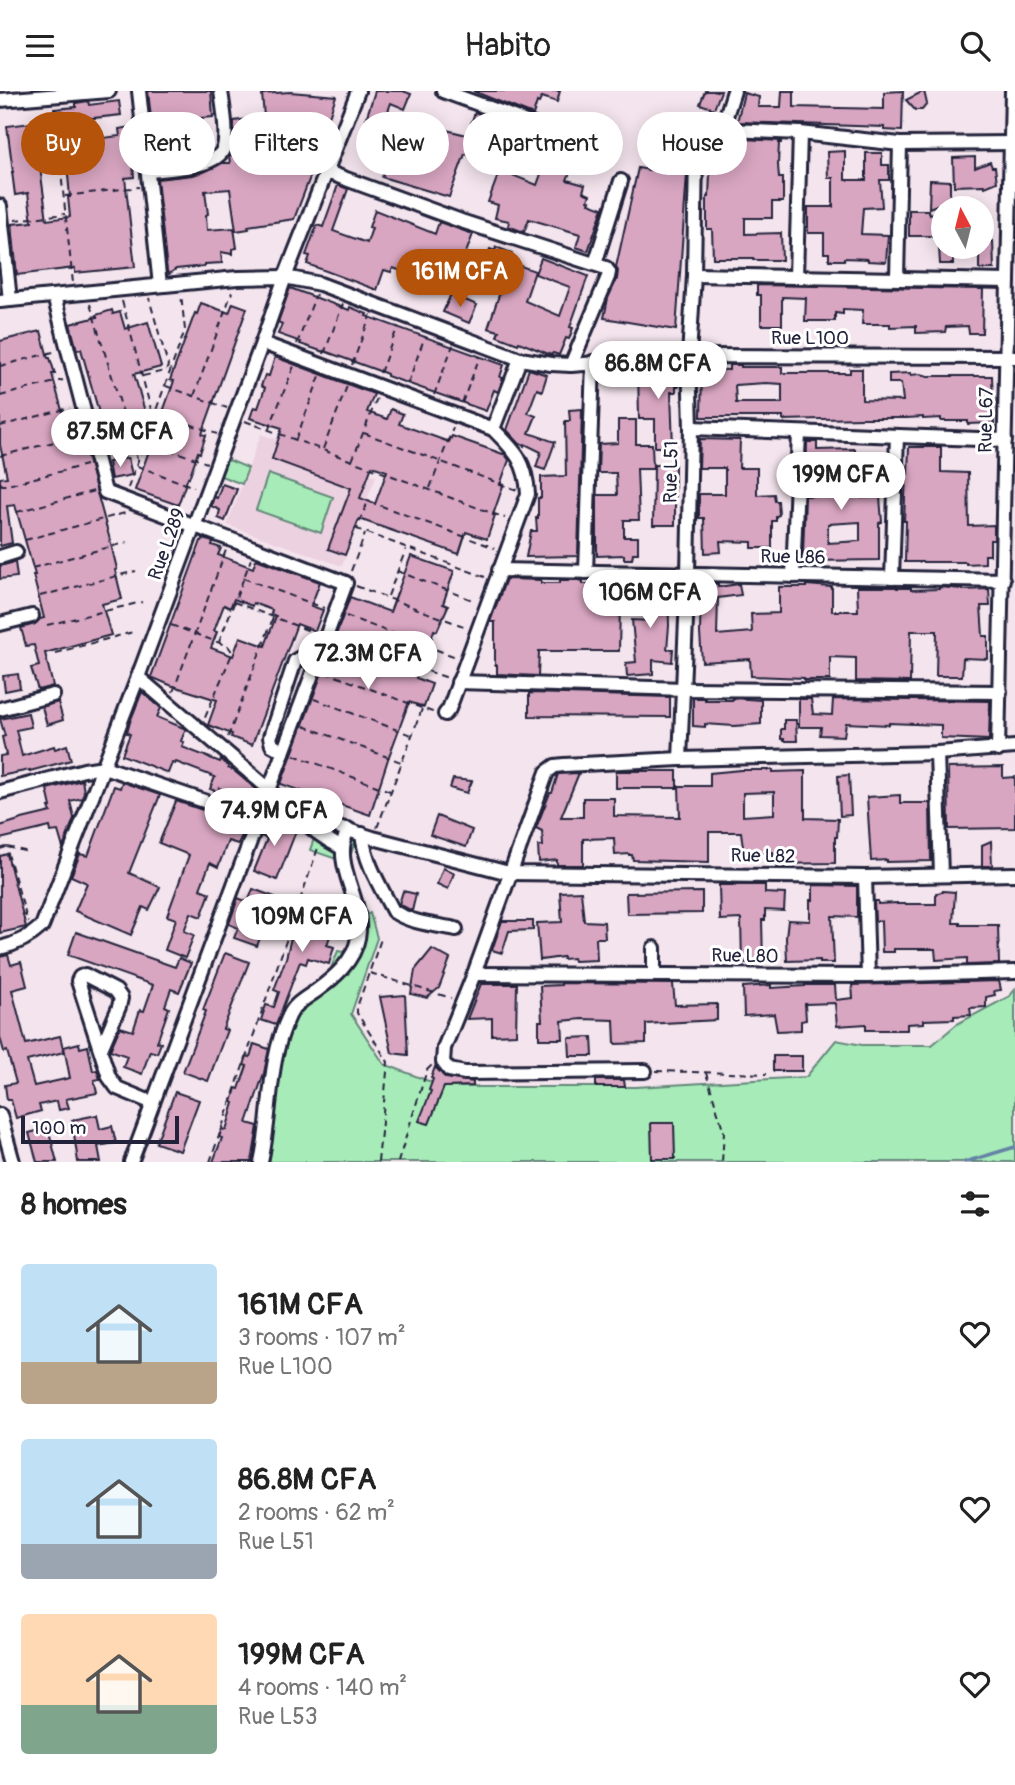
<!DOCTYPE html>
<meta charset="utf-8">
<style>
:root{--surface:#fff;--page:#f6f6f6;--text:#222;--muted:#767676;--accent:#b45309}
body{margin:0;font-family:Pangolin,sans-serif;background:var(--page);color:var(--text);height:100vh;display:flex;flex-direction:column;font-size:26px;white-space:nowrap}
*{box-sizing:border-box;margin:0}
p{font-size:23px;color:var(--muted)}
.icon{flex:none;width:38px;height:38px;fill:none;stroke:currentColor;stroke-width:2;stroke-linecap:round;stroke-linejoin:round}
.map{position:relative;height:1071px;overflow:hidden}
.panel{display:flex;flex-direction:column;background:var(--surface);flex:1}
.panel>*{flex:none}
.guide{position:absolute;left:21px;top:21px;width:973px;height:63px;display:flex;gap:14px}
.needle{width:46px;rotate:353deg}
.controls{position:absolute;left:931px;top:105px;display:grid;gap:14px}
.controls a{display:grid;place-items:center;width:63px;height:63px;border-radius:50%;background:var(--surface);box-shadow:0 4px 18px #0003;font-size:35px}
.scale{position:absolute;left:21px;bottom:18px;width:158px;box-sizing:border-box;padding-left:7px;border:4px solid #22223b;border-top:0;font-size:19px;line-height:24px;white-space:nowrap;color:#22223b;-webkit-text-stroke:5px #fff;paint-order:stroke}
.price{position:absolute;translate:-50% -60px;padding:0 16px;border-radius:24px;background:#fff;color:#222;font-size:23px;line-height:46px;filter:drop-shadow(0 2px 4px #0008)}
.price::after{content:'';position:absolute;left:50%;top:42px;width:21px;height:16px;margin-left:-10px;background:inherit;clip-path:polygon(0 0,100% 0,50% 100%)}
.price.selected{background:var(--accent);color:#fff}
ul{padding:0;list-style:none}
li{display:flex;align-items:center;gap:21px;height:175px;padding:0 21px}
li span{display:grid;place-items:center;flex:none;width:196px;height:140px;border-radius:7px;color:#555}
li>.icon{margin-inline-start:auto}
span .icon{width:84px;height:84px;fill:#fffc;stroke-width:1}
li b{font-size:30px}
h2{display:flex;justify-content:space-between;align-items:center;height:84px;padding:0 21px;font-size:30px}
.tag{padding:0 24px;border-radius:32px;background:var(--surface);box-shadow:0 4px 18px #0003;font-size:24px;line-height:63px}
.tag.selected{background:var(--accent);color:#fff}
header{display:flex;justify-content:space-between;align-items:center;height:91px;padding:0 21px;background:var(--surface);font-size:32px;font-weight:600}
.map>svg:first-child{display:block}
</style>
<header><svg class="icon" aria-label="menu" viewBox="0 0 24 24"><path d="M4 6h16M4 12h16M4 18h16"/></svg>Habito<svg class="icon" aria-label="search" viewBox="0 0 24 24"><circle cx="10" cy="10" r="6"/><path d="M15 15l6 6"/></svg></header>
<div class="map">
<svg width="1015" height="1071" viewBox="0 0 1015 1071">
<rect width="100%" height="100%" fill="#f4e4ed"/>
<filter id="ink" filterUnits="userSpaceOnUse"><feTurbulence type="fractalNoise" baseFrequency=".0143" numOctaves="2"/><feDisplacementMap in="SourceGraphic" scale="14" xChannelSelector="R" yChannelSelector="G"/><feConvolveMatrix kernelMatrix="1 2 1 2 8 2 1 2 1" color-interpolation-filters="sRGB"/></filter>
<g filter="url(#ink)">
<path fill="#ecd1e0" d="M261 343 376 385 342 475 227 434Z"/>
<g fill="#a7ecb8" stroke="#64877a" stroke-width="2">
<path d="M224 367 248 377 242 393 218 384Z"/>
<path d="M268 383 333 406 321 442 256 419Z"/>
<path d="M323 723 360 736 348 772 310 759Z"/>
<path d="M370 822 377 847 351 923 384 973 444 996H636L806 986 836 949 862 954H932L957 933 1010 905 1015 898V1071H255L265 1038 262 1015 272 955 285 916 327 887 338 860 347 862 356 830Z"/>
</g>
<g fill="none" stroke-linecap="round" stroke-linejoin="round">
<path stroke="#6383a5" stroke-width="3.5" d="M965 1071 1015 1056"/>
</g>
<g fill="#d9a6c2" stroke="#22223b" stroke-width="2" fill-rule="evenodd">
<path d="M148 0H211L213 26 175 29 178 49 159 51 157 26 151 27Z"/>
<path d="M375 0H403L411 3 405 18 391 12 383 34 366 28Z"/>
<path d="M473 0H560L557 11 542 6 539 12 537 11 533 24Z"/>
<path d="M705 0H721L714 18 700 13Z"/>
<path d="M782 0H794V16L884 18V1L903 0 902 40 884 39V36L737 31 744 2 759 6 758 16H781Z"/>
<path d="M924 0 927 13 922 19H915L906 9Z"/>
<path d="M290 1 336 5 326 34 291 28 294 56 314 53 322 55 294 128 248 135 249 138 236 140 230 98 205 100 208 123 206 124 207 139 234 137 237 157 232 158V163L221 161 222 172 205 173V175L176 178 169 183 167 180 157 88 193 84 206 80 222 72H230L229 65H232L234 50V30L264 26 262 3Z"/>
<path d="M88 10 89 14 119 10 121 24 85 28 87 49 120 45 119 38 130 36 134 86 125 87 135 176 75 182V177L17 184 12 133 32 131 28 102 15 104 12 81H13L7 35 47 30 48 44 36 46 47 129 70 126 68 106H70L65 51 75 50 73 30 57 32 55 18 76 16V12Z"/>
<path d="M475 21 487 26 473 65 465 63 449 106 382 86 394 53 428 64 430 60 435 62 442 38 467 44Z"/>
<path d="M510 40 528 47 524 55 537 53 539 65 552 69 558 53 578 61 567 89 585 94 583 101 590 104 588 109 590 110 589 112 603 117 588 160 576 156 580 143 529 128 524 141 508 135 509 130 495 127 498 114 488 111 500 79 537 94 545 72 528 74V72L510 64 514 54 506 51Z"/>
<path d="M743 48 781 50V52H779L778 74 779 87H783V111H772V127H745V143L781 142 782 169H753V167H713L712 138H707V106H709L710 82H706V60L709 57 743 60Z"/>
<path d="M845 60V89H866V62H882V74H889V89H880L882 116 863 117 861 143 888 144 886 171 868 170V168L844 167V169H829V162H824V142H808V116H833V87H828L827 61Z"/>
<path d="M672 61 685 63 684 83H687L676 239 604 227 608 207 617 188 618 180 616 176 638 77 649 79 651 64 671 67Z"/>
<path d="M975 66V77L990 71 992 76H995L997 91 985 96 984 94 954 95 953 67Z"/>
<path d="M930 89 950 90V109L929 117Z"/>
<path d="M338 94 348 98 333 140 367 152 372 137 369 136 375 119 435 143 439 131 467 141 473 143 461 175 481 182 490 158 495 160 496 156 512 162 509 171 535 180 525 210 560 225 570 196 535 183 541 167 588 185 570 236 573 237 569 248 566 247 559 264 553 262 551 264 519 251 518 253 497 245 499 240 488 237 500 201 424 172 419 186 393 177 391 181 384 179 377 199 307 173 310 165 306 164 317 134 323 136Z"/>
<path d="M909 119H928L929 123 943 120V145H909Z"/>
<path d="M982 150H993L994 178H979V156H982Z"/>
<path d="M939 156H953V173H940Z"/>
<path d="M757 194 983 198 982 242H969L968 235 946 236 945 241 916 242V235L890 236V233H862L863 219 843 218V223L835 222V230H805L806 207 782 206V234H761V204H757Z"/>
<path d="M290 197 349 219 350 216 367 223 366 225 504 274 500 286 503 287 498 301 494 299 486 320 387 285V283L382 281 324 260V261L300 253 301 251 278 243 282 233 278 231Z"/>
<path d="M451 203 477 214 469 232 443 221Z"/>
<path d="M201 212 229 222 233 212 247 217 202 343 206 344 200 362 198 361 189 387 188 386 178 414 135 399 174 290 170 289 195 222 197 223Z"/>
<path d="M112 219 113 223 120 221 125 238 148 231 161 276 134 283 146 324 103 336 81 258 77 259 70 233 97 226 96 224Z"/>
<path d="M41 240 48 267H50L55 283H52L63 323H65L73 353 83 350 110 449 117 478 115 479 122 508 102 513 111 544 45 562 53 595 38 599 31 577 39 575 34 554 26 555 21 537 35 533 40 528 44 527 33 484H35L15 414 7 415 12 452 0 455V387L7 386 0 354V250Z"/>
<path d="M275 266 374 303 367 321 387 328 391 318 403 323 399 333 449 351 452 345 503 363 504 362 509 369 500 394 503 395 493 424H495L487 448 466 441 459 463 359 428 345 464 328 458 351 397 272 368 282 337 250 327 254 316 258 317 265 297 261 295 265 284 269 285ZM372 375 387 380 375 413 360 407Z"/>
<path d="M729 274H741V276H782V282H850V278H862V309L903 310 901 292H889V283L911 282V284L921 283 928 285H992L994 332 968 333V330H941V327L923 328V326L906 327H862L783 329V326H701L702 278 729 279ZM766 292 782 293V312H736L735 294Z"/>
<path d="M529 278 547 284 542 300 537 298 528 322 536 325 529 342 555 351 545 379 536 376 541 361 525 353 524 355 519 352 507 339Z"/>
<path d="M638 278H679V295H676V301H671L673 356H655V328H639Z"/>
<path d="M582 318 578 465 526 466 531 440H537L536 427H538V407H541V386L566 385 565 330H570L569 319Z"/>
<path d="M618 329H636V353H652L653 378H637L639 429H624V446H638V462H633L632 468H624V464L597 465V404H617L616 382H598L599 353 618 352Z"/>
<path d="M700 348 740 349 739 377H757V404L774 403 775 410H778L779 424 776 425V430H772V457H752V451L720 450 721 461 705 462 704 427H699V403H725V377H699Z"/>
<path d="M807 351H817V359L855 358V380L866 379V388H862V407L880 406 882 431 879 432V469L809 470V464H803L805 405 827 404V375L806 376ZM860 431V450L828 452V433Z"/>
<path d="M909 356H941V381L968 382 969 435 994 434V449H990V464H985V472L966 473V471H905L906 430H904L906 383H908Z"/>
<path d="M128 367 132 384 111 388 108 371Z"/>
<path d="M654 374H675V434H653Z"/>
<path d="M222 393 237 398 225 430 218 427 220 419 211 415 214 406 217 407Z"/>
<path d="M203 448 213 451 212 454 221 457 218 464 253 477 256 468 320 491 311 515 323 519 315 540 297 533 252 654 231 646 232 643 208 634 217 609 170 594 151 586 201 450H202ZM234 508 252 515 253 512 272 519 271 523 276 525 265 555 240 546 233 565 211 557 217 541 214 540 224 514 230 517Z"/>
<path d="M411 465 454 480 443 513 448 515 437 540 434 539 430 552 428 551 416 587 432 593 424 616 409 611 388 668 370 724 281 693 350 506 390 521Z"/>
<path d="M15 471 17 486 0 488V475Z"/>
<path d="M506 488 541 489V492H560V489H578L583 490V493H594L593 514H620L619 560H539L538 585 497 583V574H495V531H490Z"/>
<path d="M701 492 718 493V496L739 493 741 504 718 507 717 544 752 541 751 523 779 522V496H806V494L832 496V520H858L857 496H897V497H911V499L939 498V496L962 498V499L989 498 990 515H981L983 545H988V568L963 567 962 585H936L937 540H911L910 591 856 590V567L830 566V589H804V587L751 585 750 568 702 571 700 542Z"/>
<path d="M652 494H668L669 535 667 558H673L672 571 653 569V583L627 585 626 572 636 571 632 529 652 530V513L630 514 629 497 652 496Z"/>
<path d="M18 583 20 597 5 600 3 585Z"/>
<path d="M142 601 161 617 157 626 186 638 181 650 184 651 182 656 220 671 221 668 228 675V677L233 679 256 698 251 711 234 706V703L219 697 218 701 210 698 215 686 176 671 175 673 172 672 168 682 122 664 130 643 127 642 130 631Z"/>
<path d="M529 602 670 606V626L529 625Z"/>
<path d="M693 607H705V609H733V607L761 609V633L734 635 705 633V636L693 635Z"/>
<path d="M799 608H811L813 623 832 624 833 608 990 610 989 649 941 647V634L889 632V634L846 632 844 645 820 644 821 636H799Z"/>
<path d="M58 611 63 629 47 634 42 616Z"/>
<path d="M28 622 31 636 16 639 22 665 54 655 55 658 67 654 71 669 30 680V679L0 685V665L6 664 2 646 5 645 0 628Z"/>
<path d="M784 629H796L797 650H784V648H781V638H784Z"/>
<path d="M1003 676V687L1015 686V737L949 738 948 677Z"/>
<path d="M741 679H773V681L805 680V727L838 728 837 746H835V772L773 773V761L744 764 741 741H709V771L633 769 632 764H629V763L615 764 614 747 583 748V774H557V769L539 771 538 755H543L542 740 536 737 550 702H552L558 683 579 682 561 726H583V707H614V725L680 726 679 695H710V682ZM774 701V723L743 725V702Z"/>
<rect x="616" y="680" width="61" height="17"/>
<path d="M849 684 851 724 840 725 838 685Z"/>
<path d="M453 688 472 690 467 702 450 697Z"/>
<path d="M82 689 84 701 82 707 70 710 74 727 63 757 58 740 51 741 50 736 0 748V735L22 728 51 721 49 716H51L47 698Z"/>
<path d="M122 691 160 704 129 782 160 796 149 819 143 816 131 844 75 820 87 792 71 785 80 763 88 765 114 695 120 697Z"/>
<path d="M900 704V712H930L931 770 887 771V769L871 770 867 706Z"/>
<path d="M176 710 247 734 238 753 228 750 218 776 210 772 200 798 210 802 201 826 191 822 184 840 194 844 185 867 165 859 176 828 167 825 189 764 159 752Z"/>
<path d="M269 723 274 725 272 730 296 740 277 789 254 780 267 748 261 745Z"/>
<path d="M437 725 472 739 466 756 430 744Z"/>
<path d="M991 750 992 775H982V754Z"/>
<path d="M7 763 26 836 0 842V765Z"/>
<path d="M443 777 454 782 448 798 437 793Z"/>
<path d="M719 794H765V802L785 803 784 820 765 819V829H762L763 871 742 872 741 828 720 829Z"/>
<path d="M813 794 857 795V826L832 825 834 872H820V869L787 870 786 847 788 829 810 830V809H813Z"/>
<path d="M253 798 275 806 257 855 234 847 238 837 229 833 238 807 248 811Z"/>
<path d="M403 800 416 803 412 820 399 813Z"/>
<path d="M581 800 584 830 604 831 605 847H596L597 869 574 870 573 867 563 868V866L540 869 537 832 562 831 560 801Z"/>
<path d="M943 800 955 801 953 832H960V834H998L999 873 967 874V867L936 869 935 858H894V861H882L881 830H875L874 810H878V813L897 812V813H936V802L943 801Z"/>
<path d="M702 801V822L627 823 626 802Z"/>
<path d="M300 815 328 825 330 821 337 824 327 854 334 856 329 873 308 867 306 873 300 871 276 934 261 929 266 914 274 916 279 901 274 899 286 867 293 839 292 838Z"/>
<path d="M502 830H533V839L509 840 502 862 492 859Z"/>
<path d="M76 841 175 876 179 867 191 872 179 901 171 898 165 915 169 917 157 951 161 952 157 962 150 960 142 983 123 976 127 965 110 959 120 936 133 940 140 919 144 920 153 894 68 864Z"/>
<path d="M432 858 450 868 439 897 427 907 411 903 415 879Z"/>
<path d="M225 862 249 871 223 938 227 939 208 990 183 981 206 920 203 919Z"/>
<path d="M8 864 11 874 21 871 27 895 12 899 26 953 60 945 64 961 27 970 34 995 70 987 64 956 79 952 80 957 88 955 93 980 97 979 100 988 94 989 97 1002 66 1008 69 1017 59 1019 57 1010 39 1014 41 1020 16 1027 11 1009H7L5 994 16 992 7 960 4 961 0 946V866Z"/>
<path d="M999 890 1001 899 994 900 995 904 986 906V916L970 917 971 924 954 925V928L924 929V932L907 933V939H866V933L837 935 835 912 805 913 806 929 801 930V939L777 940 774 923 744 925 743 896 771 894V897L805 895V894H835L836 909 853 907 852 894Z"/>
<path d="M561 892 673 893 675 914 717 913V929L646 933V952L615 953 614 929 582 928 562 930 563 948H539V930H542L540 895 561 894Z"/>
<path d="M481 893H517L516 943 492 944V927L467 928Z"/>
<path d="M405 904 408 964 392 962 380 906Z"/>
<path d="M592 946 593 965H570L569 947Z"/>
<path d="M254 953 269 958 264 982 247 1032 258 1035 253 1065 251 1071H213L222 1047 219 1046 222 1038 226 1039 234 1012 232 1011 236 997 239 998 247 975 244 974 247 965 250 966Z"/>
<rect x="773" y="965" width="29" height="15"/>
<path d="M435 976 446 987 473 991V995L444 996 429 1033 419 1030 431 1000 429 999 433 988 431 987Z"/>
<path d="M596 989H624L625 996H596Z"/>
<path d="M175 1001 199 1009 180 1060 156 1052Z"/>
<path d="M97 1024 100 1038 112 1035 116 1052 98 1055 101 1071H78L72 1029Z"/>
<path d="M651 1032H674L675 1068H652Z"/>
<path d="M48 1037 57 1071H37L29 1042Z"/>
</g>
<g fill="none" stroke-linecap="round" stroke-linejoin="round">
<g stroke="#22223b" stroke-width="18">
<g id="minor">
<path d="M139 0 160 194"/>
<path d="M443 0 503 22 587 55"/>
<path d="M0 9 109 0"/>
<path d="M721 41 734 0"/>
<path d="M148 80C166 78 219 77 224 56 228 41 223 16 221 0"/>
<path d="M327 81 461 130 606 177 609 181 608 186 571 274"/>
<path d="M0 115 10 209"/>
<path d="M595 173 621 90"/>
<path d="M694 184 1008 190"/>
<path d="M796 186 800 42"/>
<path d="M897 187 900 53"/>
<path d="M54 205 105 401 346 492 131 1071"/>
<path d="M0 210 237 187 285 186 320 193 520 268 551 273 571 274 689 265 1015 266"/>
<path d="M262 252 493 338C515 360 526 370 528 403L449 618 445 623"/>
<path d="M691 337 1005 349"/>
<path d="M493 338 520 268"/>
<path d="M0 466 16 461"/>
<path d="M499 479 1003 489"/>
<path d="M586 481 593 271"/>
<path d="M793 485 799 342"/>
<path d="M892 487 897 345"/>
<path d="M0 533 32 525"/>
<path d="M138 586 269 698"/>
<path d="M458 591 684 598 1000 601"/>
<path d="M0 618 53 604"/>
<path d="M998 659 1012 0"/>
<path d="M283 660 272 654 270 646 295 570 300 567 316 571"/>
<path d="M937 662 941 784"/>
<path d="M680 668 688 482 691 337 689 265 694 184 696 62 699 54 702 51 717 42 729 39 800 42 900 53 1015 52"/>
<path d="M0 701 84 679 104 676 257 728"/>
<path d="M263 712 373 747 509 782 865 786 1015 783"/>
<path d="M298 724C311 739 325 748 342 757"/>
<path d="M362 743C365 771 380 795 393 820 410 832 436 834 456 838"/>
<path d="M865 786 868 885"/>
<path d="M0 857C17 853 29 847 42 835L138 586 262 252 285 186 358 0"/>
<path d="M654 857V883"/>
<path d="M474 883 868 885 1015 881"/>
<path d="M101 958 119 916 121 907 116 900 85 884 80 886 78 890 109 986 117 997 153 1012"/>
<path d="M645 980 465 982 449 979 443 971 444 957 474 883 547 681 555 675 564 674 680 668 937 662 1015 656"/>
<path d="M0 1024 13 1071"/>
<path d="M261 1071C272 1023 267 970 289 925 294 913 306 907 316 900 334 887 354 870 358 847 366 808 330 776 348 738"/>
</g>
</g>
<g stroke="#22223b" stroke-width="2" stroke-dasharray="7 5" stroke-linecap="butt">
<path d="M54 17 73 192"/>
<path d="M65 105 139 96"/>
<path d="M15 129 65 123"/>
<path d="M122 210 153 326"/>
<path d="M90 213 137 368"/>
<path d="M297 253 316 203"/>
<path d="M324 263 343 213"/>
<path d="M352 274 371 223"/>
<path d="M0 275 57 260"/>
<path d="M380 282 398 235"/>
<path d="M143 285 164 280 167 278 168 274 149 207"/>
<path d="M408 292 425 245"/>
<path d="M166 295 227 317"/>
<path d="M434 304 453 254"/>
<path d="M0 305 63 289"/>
<path d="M194 305 232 201"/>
<path d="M462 312 480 265"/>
<path d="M156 321 217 343"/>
<path d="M245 330 505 427"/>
<path d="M0 335 70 317"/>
<path d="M269 338 294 275"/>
<path d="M364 342 517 399"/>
<path d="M296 348 320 285"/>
<path d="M146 350 207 372"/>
<path d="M323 358 347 295"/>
<path d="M0 365 77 345"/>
<path d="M352 370 377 307"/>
<path d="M137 375 194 396"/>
<path d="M0 391 2 394H7L86 374"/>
<path d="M128 397 185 239 181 203"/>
<path d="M430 397 453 337"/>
<path d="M17 421 94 400"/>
<path d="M25 449 125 422"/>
<path d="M32 477 128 451"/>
<path d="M351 480 365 443"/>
<path d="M397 480 475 510"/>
<path d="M485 486 357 438 368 410 495 457"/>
<path d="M243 487 324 517"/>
<path d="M356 495 466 536"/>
<path d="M40 505 136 480"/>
<path d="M388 505 406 458"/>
<path d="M234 511 315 542"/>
<path d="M346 525 456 566"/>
<path d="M47 534 142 511"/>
<path d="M171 534 228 555 231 559 232 563 204 629"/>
<path d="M337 549 448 587"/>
<path d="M219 551 251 468"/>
<path d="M55 562 133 541"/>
<path d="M325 581 435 622"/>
<path d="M173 601 226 459"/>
<path d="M314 608 411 644"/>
<path d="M304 635 401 671"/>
<path d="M228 646 273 527"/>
<path d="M294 664 390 700"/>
<path d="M377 737 422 618"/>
<path d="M7 756 29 761"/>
<path d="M0 758 6 756 28 832"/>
<path d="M370 882 451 907"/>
<path d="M656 980 767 983"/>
<path d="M706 982 724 1041 722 1071"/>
<path d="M210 1071 318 757"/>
<path d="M378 1071 388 971 357 922V916L381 848"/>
<path d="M398 1071 427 979 432 974"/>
</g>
<use href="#minor" stroke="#fff" stroke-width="12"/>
</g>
</g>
<g text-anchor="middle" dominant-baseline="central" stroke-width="6" stroke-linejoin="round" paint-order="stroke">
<g font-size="19" fill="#22223b" stroke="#fff">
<text x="810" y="247">Rue L100</text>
<text transform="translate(986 329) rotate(-89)">Rue L67</text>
<text transform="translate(671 381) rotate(-89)">Rue L51</text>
<text transform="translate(167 453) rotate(-70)">Rue L289</text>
<text transform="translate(793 466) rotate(1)">Rue L86</text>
<text transform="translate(763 765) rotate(1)">Rue L82</text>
<text transform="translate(745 865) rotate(1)">Rue L80</text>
</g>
</g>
</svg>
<div class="controls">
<a><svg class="needle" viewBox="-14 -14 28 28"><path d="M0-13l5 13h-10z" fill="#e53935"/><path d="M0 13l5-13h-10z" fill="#767676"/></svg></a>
</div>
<div class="scale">100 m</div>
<b class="price selected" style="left:460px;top:218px">161M CFA</b>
<b class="price" style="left:658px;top:310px">86.8M CFA</b>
<b class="price" style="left:120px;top:378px">87.5M CFA</b>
<b class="price" style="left:841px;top:421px">199M CFA</b>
<b class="price" style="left:650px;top:539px">106M CFA</b>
<b class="price" style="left:368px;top:600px">72.3M CFA</b>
<b class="price" style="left:274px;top:757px">74.9M CFA</b>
<b class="price" style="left:302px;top:863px">109M CFA</b>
<div class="guide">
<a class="tag selected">Buy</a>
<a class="tag">Rent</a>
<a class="tag">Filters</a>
<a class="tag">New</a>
<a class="tag">Apartment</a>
<a class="tag">House</a>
</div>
</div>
<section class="panel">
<h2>8 homes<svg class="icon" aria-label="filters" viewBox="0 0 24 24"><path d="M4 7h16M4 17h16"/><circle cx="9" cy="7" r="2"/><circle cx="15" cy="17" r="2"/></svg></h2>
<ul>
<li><span style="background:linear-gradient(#bfe0f5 70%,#b9a48a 0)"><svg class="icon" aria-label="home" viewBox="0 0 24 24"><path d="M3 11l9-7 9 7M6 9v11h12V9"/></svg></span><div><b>161M CFA</b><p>3 rooms · 107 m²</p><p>Rue L100</p></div><svg class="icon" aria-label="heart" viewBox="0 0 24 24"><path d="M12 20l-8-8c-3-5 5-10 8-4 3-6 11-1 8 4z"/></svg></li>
<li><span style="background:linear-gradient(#bfe0f5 75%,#9aa5b1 0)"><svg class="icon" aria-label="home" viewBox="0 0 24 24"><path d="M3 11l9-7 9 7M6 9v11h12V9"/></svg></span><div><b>86.8M CFA</b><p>2 rooms · 62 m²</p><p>Rue L51</p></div><svg class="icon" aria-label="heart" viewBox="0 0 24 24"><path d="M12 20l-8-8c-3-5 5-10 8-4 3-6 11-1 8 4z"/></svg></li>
<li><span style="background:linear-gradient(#ffd9b3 65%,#7fa58c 0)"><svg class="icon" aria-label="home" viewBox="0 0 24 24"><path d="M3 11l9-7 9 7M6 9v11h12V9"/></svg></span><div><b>199M CFA</b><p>4 rooms · 140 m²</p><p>Rue L53</p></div><svg class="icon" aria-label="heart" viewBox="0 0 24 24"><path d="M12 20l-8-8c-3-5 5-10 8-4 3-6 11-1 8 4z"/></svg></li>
</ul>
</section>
